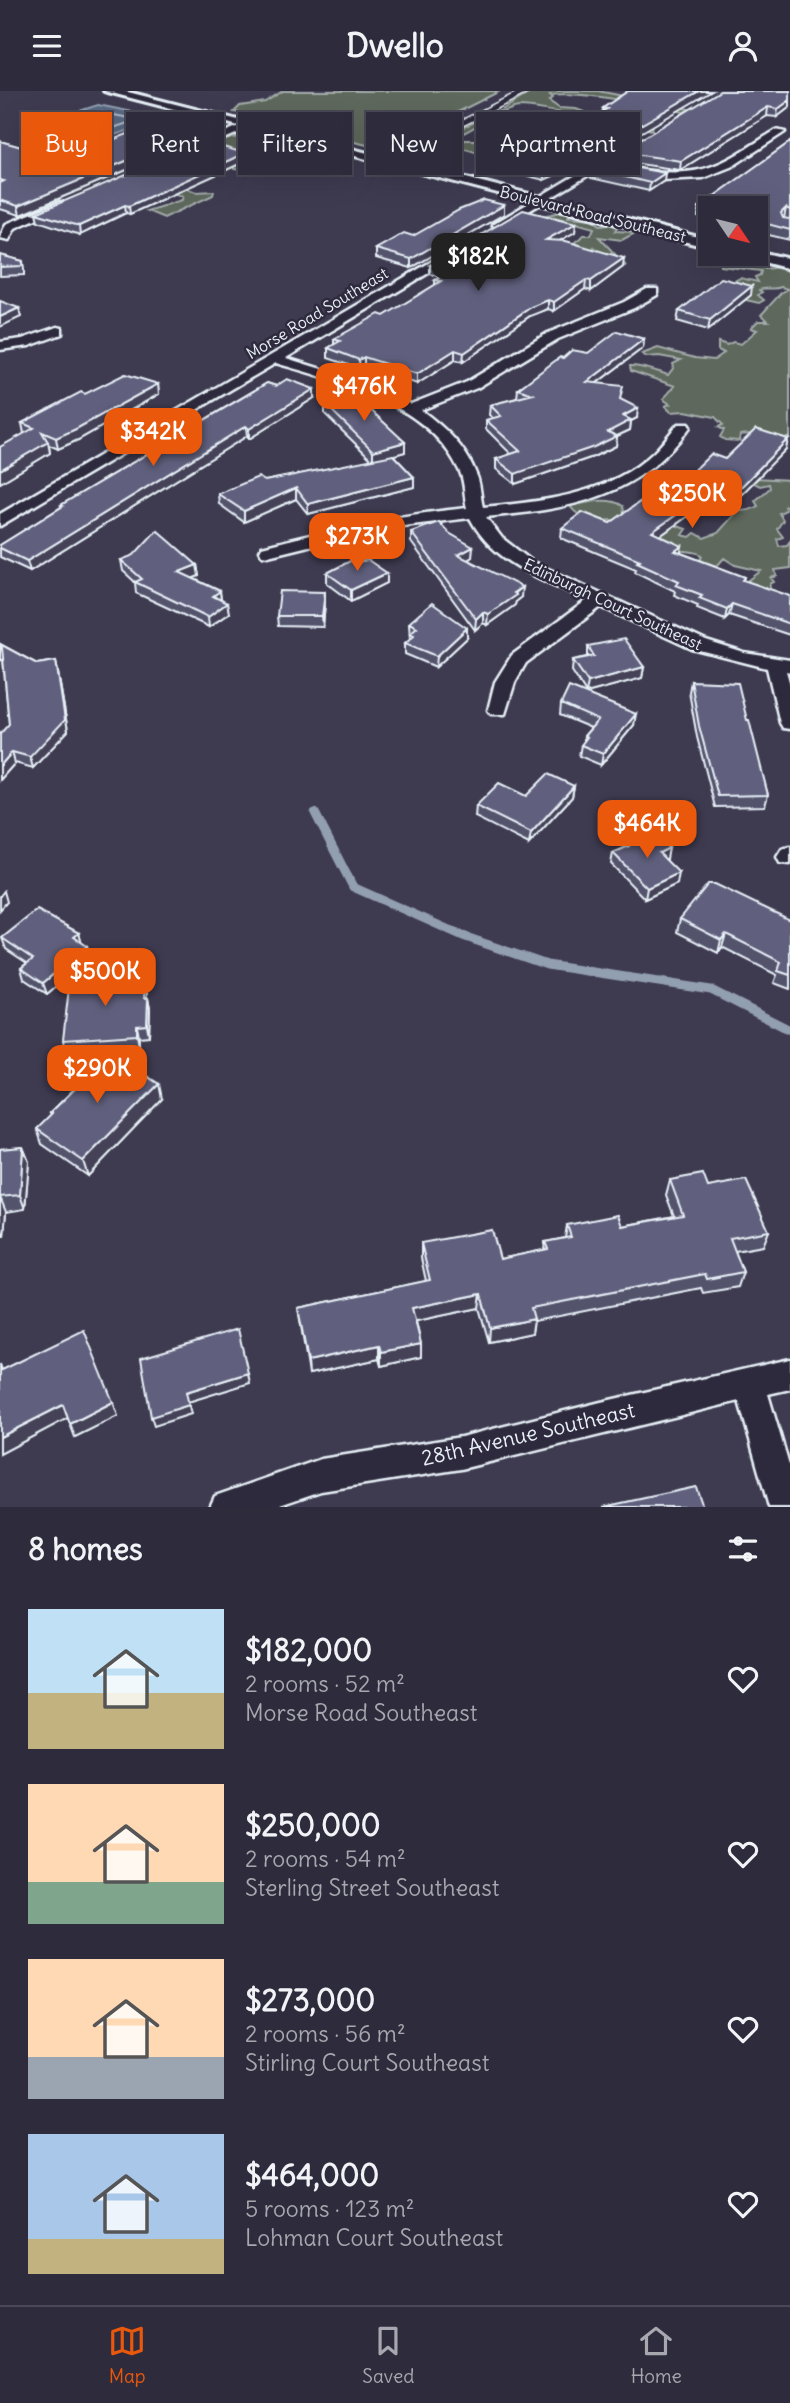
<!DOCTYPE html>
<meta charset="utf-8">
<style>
:root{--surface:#2e2c3c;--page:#3a3847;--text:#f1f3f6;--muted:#a7a7af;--line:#494856;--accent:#ea580c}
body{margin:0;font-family:Delius,sans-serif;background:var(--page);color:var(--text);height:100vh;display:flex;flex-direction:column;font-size:26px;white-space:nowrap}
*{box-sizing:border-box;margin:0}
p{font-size:23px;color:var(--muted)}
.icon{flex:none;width:38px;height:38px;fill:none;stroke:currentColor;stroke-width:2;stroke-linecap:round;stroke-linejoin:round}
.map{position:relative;height:1416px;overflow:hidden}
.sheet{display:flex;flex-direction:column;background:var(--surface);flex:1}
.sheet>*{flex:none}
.guide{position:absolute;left:21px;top:21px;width:749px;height:63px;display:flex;gap:14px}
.needle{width:46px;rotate:125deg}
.fabs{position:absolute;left:698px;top:105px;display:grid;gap:14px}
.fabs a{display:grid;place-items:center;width:70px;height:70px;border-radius:0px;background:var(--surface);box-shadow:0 7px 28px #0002,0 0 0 2px var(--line);font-size:35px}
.price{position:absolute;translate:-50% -60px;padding:0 16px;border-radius:14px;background:var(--accent);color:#fff;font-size:23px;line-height:46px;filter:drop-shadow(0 2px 4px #0008)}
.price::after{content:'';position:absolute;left:50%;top:42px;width:21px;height:16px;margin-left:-10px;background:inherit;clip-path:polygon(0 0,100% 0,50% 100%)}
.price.selected{background:#222;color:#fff}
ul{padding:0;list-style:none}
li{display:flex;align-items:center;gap:21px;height:175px;padding:0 28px}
li span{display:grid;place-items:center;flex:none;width:196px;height:140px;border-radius:0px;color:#555}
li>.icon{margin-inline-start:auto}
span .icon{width:84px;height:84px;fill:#fffc;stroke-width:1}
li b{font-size:30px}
h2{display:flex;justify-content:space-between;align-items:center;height:84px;padding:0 28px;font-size:30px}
.chip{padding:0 24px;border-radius:0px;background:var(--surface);box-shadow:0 7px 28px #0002,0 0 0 2px var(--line);font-size:24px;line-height:63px}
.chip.selected{background:var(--accent);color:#fff}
header{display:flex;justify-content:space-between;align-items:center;height:91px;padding:0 28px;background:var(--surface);font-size:32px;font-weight:800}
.tabs{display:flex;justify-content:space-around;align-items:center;height:98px;border-top:2px solid var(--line);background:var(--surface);font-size:19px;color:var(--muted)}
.tabs a{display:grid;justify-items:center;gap:4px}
.tabs .selected{color:var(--accent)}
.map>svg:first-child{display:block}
</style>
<header><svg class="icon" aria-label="menu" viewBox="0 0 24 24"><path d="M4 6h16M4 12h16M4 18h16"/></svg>Dwello<svg class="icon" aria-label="person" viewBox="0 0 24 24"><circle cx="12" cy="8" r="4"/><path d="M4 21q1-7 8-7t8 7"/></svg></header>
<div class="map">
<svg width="790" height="1416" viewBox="0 0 790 1416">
<rect width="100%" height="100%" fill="#3e3a50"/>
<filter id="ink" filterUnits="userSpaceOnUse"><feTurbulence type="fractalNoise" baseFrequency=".0143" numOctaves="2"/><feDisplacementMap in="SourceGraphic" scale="14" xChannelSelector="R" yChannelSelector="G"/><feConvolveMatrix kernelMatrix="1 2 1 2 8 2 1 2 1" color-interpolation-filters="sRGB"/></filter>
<g filter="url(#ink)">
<g fill="#5e675b" stroke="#a3acaa" stroke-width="2">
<path d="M283 0H500L388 56 379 57 252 26 254 24 234 21 240 15 265 11Z"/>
<path d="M539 0H598L689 18 684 21C646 14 585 0 550 4L553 7 549 10 559 17 576 18 595 25 653 34 652 39 574 22C556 23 538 16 519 16 505 17 469 40 454 47L443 48 454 55V49H479L478 53 492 51V58L541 62 524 72 502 69 459 56 434 73 406 64 411 59 500 20 528 3Z"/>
<path d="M244 45 312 58 292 68 263 73 262 78 252 81 234 78V74L250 69 228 63 191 62 194 54Z"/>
<path d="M186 97 196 101 214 100 213 104 164 127 147 120 182 109 183 105 175 103Z"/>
<path d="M561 121 570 122 568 126 592 128 600 134 611 133 617 136 615 140 637 141 622 149 599 146 626 175 605 168 594 156 591 162 570 155 584 144H591L594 137 555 126 534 127Z"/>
<path d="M728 163 757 171 765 178 780 176 790 181V347C773 349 756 340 740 344L739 350 725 349 720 346 724 339 718 336 723 334 715 326 685 320 671 321 665 315 670 313 663 308 675 295 631 280 630 275C637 274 660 281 668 284L674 276 673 273 681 269 659 265 647 266 642 263 658 257 695 267 714 269 724 262 718 259V251L727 254 733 251 741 253 757 239 751 237 758 230H768L761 224 781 202 788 198 781 196C773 200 766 195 759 199L762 201 758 204 764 209 759 212 746 209 748 205 743 192H736V189L740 187 758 191 755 186 760 184 761 180 721 175 719 165Z"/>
<path d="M755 387 790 389V414L785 415 786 419 779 422 783 429 777 438 783 446 777 448 779 455 787 454 790 450V477L775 479 777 485 771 487 774 491 770 493 769 503 745 492 761 480 735 474 724 467 718 474 688 485 699 474 702 464C692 459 686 461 675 459 659 456 625 439 613 429 597 430 580 430 570 415 587 412 608 405 623 415L624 421 654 438 675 434 686 438 682 444 690 446 695 442 704 447 718 442 735 423 713 415 709 419 696 420 691 409C716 404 733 430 758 415L755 410 770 397 769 393 760 395 754 392Z"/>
</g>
<path fill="#596882" stroke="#929fb1" stroke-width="2" d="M98 14 149 24 141 32 143 35 108 46 49 33 48 30Z"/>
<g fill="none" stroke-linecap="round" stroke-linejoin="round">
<path stroke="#afbac9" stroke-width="2" d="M99 21 129 27 131 31 107 39 78 31 79 26Z"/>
<path stroke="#929fb1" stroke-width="9" d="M315 722 353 796 463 845 547 874 711 899 790 939"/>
<g stroke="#e8f1f8" stroke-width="8">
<g id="service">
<path d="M146 32 184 20"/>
<path d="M379 68 464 31 526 0"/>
</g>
</g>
<g stroke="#e8f1f8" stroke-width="5">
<g id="minor">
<path d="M246 32 251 35 250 37 184 65 175 63Z"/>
<path d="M776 39 785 41 733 75 703 87 662 89 633 81 638 78C705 89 722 73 776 39Z"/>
<path d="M638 47 647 49 502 136 492 134Z"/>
<path d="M60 111 70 113 15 137 9 149 0 147 6 133Z"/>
<path d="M453 158 459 162 457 165 286 267 363 291 411 313 467 291 548 242 624 211 647 198H657V204L634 217 558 248 477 297 421 319C444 336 466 356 476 383 481 393 480 405 483 416 540 411 609 404 653 362 662 354 670 342 678 333H688L690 336C638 408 569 418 486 426L502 447 533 471 706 550 744 562 790 569V581L786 580 790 594V638L783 637 780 632 767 577 692 558 601 516 526 572 515 591 505 623H491L488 619 495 591 512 564 587 509C543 489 494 473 470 427L378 438 268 465 262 464 260 460 262 456C330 438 396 424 467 417 464 406 465 392 460 381 429 312 342 292 276 272L0 435V423Z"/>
<path d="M57 236 62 237V243L29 255 0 259V251L22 248Z"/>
<path d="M790 756V773L780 772 777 766 782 758Z"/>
<path d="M790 1268V1298L768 1303 790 1378V1416H769L739 1310 461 1378 321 1400 274 1416H210L215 1405 321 1368 461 1346 601 1311Z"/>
</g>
</g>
<g stroke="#e8f1f8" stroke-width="6">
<g id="tertiary">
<path d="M104 0H124L710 149V157Z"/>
<path d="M756 160 790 168V178L744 166 741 163H756Z"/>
</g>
</g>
<use href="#service" stroke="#2f2a3d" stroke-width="5"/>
<use href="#minor" fill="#2f2a3d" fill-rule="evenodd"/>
<use href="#tertiary" fill="#2f2a3d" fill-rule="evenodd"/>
</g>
<g fill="#53526c" stroke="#e8f1f8" stroke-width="2">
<path d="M628 0 572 82 564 80 544 89 516 82V73L603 20V17Z"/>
<path d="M790 0V16L777 26 767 25 680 79 619 70 620 61Z"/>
<path d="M186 45V54L20 124 0 118V50L64 68Z"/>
<path d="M790 51V149L756 141V117H710V129L698 126 699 116Z"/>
<path d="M246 70 130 123 126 122 80 144 38 130 36 122Z"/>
<path d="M592 78 664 90 649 100 591 87Z"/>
<path d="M504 123 411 177 376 167V158L413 145Z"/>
<path d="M576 132 575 141 559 150 623 176 591 200 585 198 554 220 548 218 530 225 463 271 455 269 417 293 364 275 360 278 328 267V257L334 254V248L384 225 435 194V189L440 186 430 183V174Z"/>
<path d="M0 164 23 170 24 179V184L0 185Z"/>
<path d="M751 204 708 239 677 230 679 220Z"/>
<path d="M644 248 643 257 597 292 621 309 637 327 631 330 630 339 617 345 616 355 593 366 515 393 496 378V368L511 363 486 338V329L493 327 489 324 490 314 517 307 518 298 563 267 588 262Z"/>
<path d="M267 292 314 307 249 348 247 345 30 480 0 466V454L61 416V414Z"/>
<path d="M158 293 159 303 78 349 58 358 49 354 50 362 0 392V356L24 343 22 332 85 303Z"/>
<path d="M325 313 405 351V361L393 364 414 386V396L308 423 296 408 244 431 219 413 218 403 265 390 372 369 325 323Z"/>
<path d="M788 348 786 358 731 414 712 408 660 445 681 462 745 486 744 490 790 505V544L729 524 725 528 697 517 698 514 674 504 675 500 635 481 636 478 561 447 562 437 610 432 725 368Z"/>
<path d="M411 441 449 442 472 466 468 469 521 506 516 510 515 514 487 534 483 532 475 539 411 451Z"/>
<path d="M121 469 197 474 199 485 192 487 220 500 221 508 229 522 209 536 136 502 135 491 123 480Z"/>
<path d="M327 482H387V492L351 510 327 492Z"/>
<path d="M325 501V511L323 536 278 535 277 525Z"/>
<path d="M409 532 467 547 436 576 405 563V552L410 548Z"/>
<path d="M0 553 37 573 56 570 68 640 33 677 15 672 0 689 9 633 3 568Z"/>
<path d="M588 555 644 576 642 587 586 602 572 580 573 569 588 566Z"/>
<path d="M691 590 747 629 768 704 765 715 715 716 697 646 689 601Z"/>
<path d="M561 613 634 634 601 674 579 665 581 654 584 651V645L591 637 560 624Z"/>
<path d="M574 695 572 706 529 753 475 726 476 715Z"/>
<path d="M626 751 669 757 666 768 677 793 645 808 611 773 613 762 625 757Z"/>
<path d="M680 828 790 829V898L774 892 777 884 722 856 718 862 677 841Z"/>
<path d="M79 842 81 851 90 866 47 903 24 888 21 877 27 872 6 858 2 847Z"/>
<path d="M127 884 129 894 147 903V907H148L150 918 149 945 139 946V955L66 960 63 949Z"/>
<path d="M78 986 162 1008 88 1085 42 1053 37 1038 51 1025 50 1022 80 992Z"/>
<path d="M23 1056 29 1071 25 1118 6 1121 4 1145H0V1058Z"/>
<path d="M670 1089 708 1096 769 1140 763 1155 735 1160 743 1181 738 1196 703 1202 701 1197 534 1230 532 1242 489 1251 479 1217 416 1230 421 1253V1266L381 1275 379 1268 309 1283 298 1217 426 1190 421 1167V1152L500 1168 544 1159 545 1151 565 1147 567 1134 622 1135 674 1125 666 1104Z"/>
</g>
<g fill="#444258" stroke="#e8f1f8" stroke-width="2">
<path d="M699 0H712L572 82 573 73Z"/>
<path d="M790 9V16L777 26 778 18Z"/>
<path d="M768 16 767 25 680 79 681 70Z"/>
<path d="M186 45V54L20 124 18 115Z"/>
<path d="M245 62 246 70 130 123 129 115Z"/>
<path d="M564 71V80L544 89V79Z"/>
<path d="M665 82 664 90 649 100 650 92Z"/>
<path d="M125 114 126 122 80 144 79 135Z"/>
<path d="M504 114V123L411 177V168Z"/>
<path d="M786 117 784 127 779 132 781 122Z"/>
<path d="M576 132 575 141 545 158 546 149Z"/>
<path d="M624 167 623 176 591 200V190Z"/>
<path d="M586 189 585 198 554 220V211Z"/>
<path d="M752 195 751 204 708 239 710 229Z"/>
<path d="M548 209V218L530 225 463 271 464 262 531 216Z"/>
<path d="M19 217 21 226 0 236V226Z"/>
<path d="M644 248 643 257 586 300 587 291Z"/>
<path d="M455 259V269L417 293V283Z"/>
<path d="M364 266V275L360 278 359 269Z"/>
<path d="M158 293 159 303 78 349 58 358 56 347Z"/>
<path d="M314 298V307L249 348V338Z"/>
<path d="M638 317 637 327 631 330 630 339 617 345 616 355 593 366 515 393V383Z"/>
<path d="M246 335 247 345 30 480 27 470Z"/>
<path d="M788 348 786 358 731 414 733 404Z"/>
<path d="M48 351 50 362 0 392V379Z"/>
<path d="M405 351V361L373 370V360Z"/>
<path d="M414 386V396L308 423V413Z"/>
<path d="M296 397V408L244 431V420Z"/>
<path d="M714 397 712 408 650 452 652 441Z"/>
<path d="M682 455 680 465 675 460Z"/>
<path d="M473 456 472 466 458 475V464Z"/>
<path d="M197 474 199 485 181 492 179 481Z"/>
<path d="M387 482V492L351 510V499Z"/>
<path d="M522 496 521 506 516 510 515 514 487 534 488 523Z"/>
<path d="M220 500 221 511 213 505Z"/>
<path d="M325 501V511L323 536 322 525Z"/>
<path d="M227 512 229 522 209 536 208 526Z"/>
<path d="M732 513 729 524 725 528 727 518Z"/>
<path d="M483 521V532L475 539 476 528Z"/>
<path d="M467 537V547L436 576 437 565Z"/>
<path d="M2 556 4 567 0 570V557Z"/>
<path d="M56 570 68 640 33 677 30 666Z"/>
<path d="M644 576 642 587 586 602 588 591Z"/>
<path d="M636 623 634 634 601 674 603 663Z"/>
<path d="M12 661 15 672 0 689V675Z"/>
<path d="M574 695 572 706 529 753 531 742Z"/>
<path d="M669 757 667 768 657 773 659 762Z"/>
<path d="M679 782 677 793 645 808 647 797Z"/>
<path d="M4 800 7 811 0 819V805Z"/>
<path d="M79 842 82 853 74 846Z"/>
<path d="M726 843 722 856 718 862 721 849Z"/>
<path d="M87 855 90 866 47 903 43 892Z"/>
<path d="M145 892 147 903 146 917 144 907Z"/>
<path d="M148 907 150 918 149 945 147 934Z"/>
<path d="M137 935 139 946V955L137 944Z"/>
<path d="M159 993 162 1008 88 1085 83 1070Z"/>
<path d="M23 1056 29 1071 25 1118 20 1104Z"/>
<path d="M0 1106 6 1121 4 1145 0 1136Z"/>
<path d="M481 1203 479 1217 412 1231V1217Z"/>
<path d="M534 1228 532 1242 489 1251 490 1237Z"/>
<path d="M421 1253V1266L381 1275V1261Z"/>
<path d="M379 1254V1268L309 1283 308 1270Z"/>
<path d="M248 1282 250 1292 188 1311 191 1323 154 1335 151 1326 186 1301Z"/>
<path d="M113 1311 118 1325 75 1346 70 1333Z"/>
<path d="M63 1314 68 1327 0 1363V1346Z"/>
</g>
<g fill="#615f7d" stroke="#e8f1f8" stroke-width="2">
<path d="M628 0H699L573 73 564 71 544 79 516 73 607 18 603 17Z"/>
<path d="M720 0H790V9L778 18 768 16 681 70 620 61Z"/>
<path d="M148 35 186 45 18 115 0 109V92L4 90 0 89V50L64 68Z"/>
<path d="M204 51 245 62 129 115 125 114 79 135 36 122Z"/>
<path d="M790 51V119L786 117 781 122 783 127 790 128V139L756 130V117H710V119L699 116Z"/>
<path d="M605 71 665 82 650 92 592 78Z"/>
<path d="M484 109 504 114 411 168 376 158 404 142 413 145 459 119Z"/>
<path d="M523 119 576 132 546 149 566 150 624 167 591 190 586 189 554 211 548 209 531 216 464 262 455 259 417 283 364 266 359 269 328 257 340 250 334 248 379 223 384 225 441 190 435 189 450 180 430 174Z"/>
<path d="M0 164 23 170 22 175 0 176Z"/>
<path d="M721 187 752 195 710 229 679 220Z"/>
<path d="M0 210 19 217 0 226Z"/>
<path d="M617 240 644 248 587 291 623 295 620 308 638 317 623 325 631 329 608 341 617 345 594 356 515 383 496 368 520 360 486 329 501 325 490 314 533 303 518 298 560 266 563 267 572 259 588 262Z"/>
<path d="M125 283 158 293 76 338 56 347 42 341 48 351 0 379V356L34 337 22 332 81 301 85 303Z"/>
<path d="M287 288 314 298 249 338 246 335 27 470 0 457V454L63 415 61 414 267 292 276 295Z"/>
<path d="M340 303 361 310 405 351 373 360 325 313Z"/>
<path d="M756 338 788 348 733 404 714 397 652 441 682 455 675 460 745 486 743 489 790 505V533L732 513 727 518 699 507 702 504 676 494 679 490 637 471 640 469 562 437 582 421 610 432 668 391 678 395 711 363 725 368Z"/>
<path d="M393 364 414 386 308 413 296 397 244 420 218 403 258 386 265 390Z"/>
<path d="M439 431 449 442 473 456 458 464 522 496 513 502 516 504 488 523 483 521 476 528 411 441Z"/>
<path d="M157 439 197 474 179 481 220 500 213 505 227 512 208 526 135 491 142 488 121 469 134 464Z"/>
<path d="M354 468 358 471 368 469 387 482 351 499 327 482Z"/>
<path d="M280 500 325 501 322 525H277Z"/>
<path d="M432 512 467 537 437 565 405 552 414 544 410 542 417 536 409 532Z"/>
<path d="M624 548 644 576 588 591 573 569 594 565 588 555Z"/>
<path d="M0 553 37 573 56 570 65 629 30 666 12 661 0 675V643L9 633 2 556 0 557Z"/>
<path d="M691 590 738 592 747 629H749L768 704 718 705 699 635Z"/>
<path d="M569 596 636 623 603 663 581 654 587 646 584 645 598 629 561 613Z"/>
<path d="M548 683 574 695 531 742 476 715 499 692 526 705Z"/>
<path d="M651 740 669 757 659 762 679 782 647 797 613 762 629 755 626 751Z"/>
<path d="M708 793H715L790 829V884L778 880 781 871 726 843 721 849 680 828Z"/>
<path d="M37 819 79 842 74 846 87 855 43 892 21 877 33 868 2 847Z"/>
<path d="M127 884 126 894 145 892 144 907H148L147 934 137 935V944L63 949 70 888Z"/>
<path d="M106 959 159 993 83 1070 37 1038 52 1023 50 1022 84 989 78 986Z"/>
<path d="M23 1056 20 1104 0 1106V1058Z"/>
<path d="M703 1083 708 1096 746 1089 769 1140 730 1147 743 1181 707 1188 705 1183 531 1217 534 1228 490 1237 481 1203 412 1217 421 1253 381 1261 379 1254 308 1270 298 1217 430 1189 421 1152 492 1139 500 1168 548 1158 545 1151 571 1146 567 1134 618 1124 622 1135 683 1124 670 1089Z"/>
<path d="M238 1238 248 1282 186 1301 189 1314 151 1326 141 1267Z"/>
<path d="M84 1239 113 1311 70 1333 63 1314 0 1346V1273L2 1279Z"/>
<path d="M696 1396 703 1416H603Z"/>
</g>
</g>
<g text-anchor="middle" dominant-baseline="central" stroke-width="5" stroke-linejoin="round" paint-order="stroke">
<g font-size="16" fill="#e8f1f8" stroke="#2f2a3d">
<text transform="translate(593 123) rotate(14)">Boulevard Road Southeast</text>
<text transform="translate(317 222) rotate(-31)">Morse Road Southeast</text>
<text transform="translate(613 513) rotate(25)">Edinburgh Court Southeast</text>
</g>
<g font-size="21" fill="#e8f1f8" stroke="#2f2a3d">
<text transform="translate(528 1343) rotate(-13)">28th Avenue Southeast</text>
</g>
</g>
</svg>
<div class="fabs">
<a><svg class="needle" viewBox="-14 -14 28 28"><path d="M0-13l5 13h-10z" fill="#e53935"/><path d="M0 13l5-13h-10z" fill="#a7a7af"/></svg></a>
</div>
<b class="price selected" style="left:478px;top:202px">$182K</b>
<b class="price" style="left:364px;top:332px">$476K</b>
<b class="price" style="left:153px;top:377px">$342K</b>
<b class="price" style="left:692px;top:439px">$250K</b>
<b class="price" style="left:357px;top:482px">$273K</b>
<b class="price" style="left:647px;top:769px">$464K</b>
<b class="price" style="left:105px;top:917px">$500K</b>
<b class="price" style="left:97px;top:1014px">$290K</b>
<div class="guide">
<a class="chip selected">Buy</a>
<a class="chip">Rent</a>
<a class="chip">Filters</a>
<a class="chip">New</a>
<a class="chip">Apartment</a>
</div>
</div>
<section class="sheet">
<h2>8 homes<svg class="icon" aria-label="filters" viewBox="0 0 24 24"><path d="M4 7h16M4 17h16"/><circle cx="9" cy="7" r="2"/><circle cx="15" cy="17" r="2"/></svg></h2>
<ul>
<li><span style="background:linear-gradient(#bfe0f5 60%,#c2b280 0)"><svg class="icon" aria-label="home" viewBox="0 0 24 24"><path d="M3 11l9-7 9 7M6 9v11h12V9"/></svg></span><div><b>$182,000</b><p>2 rooms · 52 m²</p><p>Morse Road Southeast</p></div><svg class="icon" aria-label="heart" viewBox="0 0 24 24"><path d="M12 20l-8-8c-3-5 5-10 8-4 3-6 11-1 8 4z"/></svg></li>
<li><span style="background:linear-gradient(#ffd9b3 70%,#7fa58c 0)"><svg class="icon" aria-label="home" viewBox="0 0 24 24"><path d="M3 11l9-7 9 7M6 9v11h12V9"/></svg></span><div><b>$250,000</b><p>2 rooms · 54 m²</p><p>Sterling Street Southeast</p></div><svg class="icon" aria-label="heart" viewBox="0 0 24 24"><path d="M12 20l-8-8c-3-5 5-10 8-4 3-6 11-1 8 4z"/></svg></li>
<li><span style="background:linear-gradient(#ffd9b3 70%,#9aa5b1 0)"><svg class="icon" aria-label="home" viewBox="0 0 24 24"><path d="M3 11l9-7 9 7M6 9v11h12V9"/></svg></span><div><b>$273,000</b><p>2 rooms · 56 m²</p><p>Stirling Court Southeast</p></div><svg class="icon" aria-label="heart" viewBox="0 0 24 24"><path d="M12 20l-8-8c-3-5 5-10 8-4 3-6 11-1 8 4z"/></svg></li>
<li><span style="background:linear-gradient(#a9c7e8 75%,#c2b280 0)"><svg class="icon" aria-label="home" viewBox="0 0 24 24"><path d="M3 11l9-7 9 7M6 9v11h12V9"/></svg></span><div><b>$464,000</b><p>5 rooms · 123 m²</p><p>Lohman Court Southeast</p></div><svg class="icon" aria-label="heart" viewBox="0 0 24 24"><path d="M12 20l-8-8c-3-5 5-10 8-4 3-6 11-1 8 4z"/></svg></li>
</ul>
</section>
<nav class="tabs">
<a class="selected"><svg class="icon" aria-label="map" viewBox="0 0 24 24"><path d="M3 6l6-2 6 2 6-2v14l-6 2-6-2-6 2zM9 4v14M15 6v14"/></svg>Map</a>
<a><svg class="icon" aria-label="saved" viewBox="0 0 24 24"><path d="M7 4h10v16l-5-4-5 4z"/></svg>Saved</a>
<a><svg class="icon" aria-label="home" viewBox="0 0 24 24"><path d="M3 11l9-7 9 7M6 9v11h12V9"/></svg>Home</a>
</nav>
